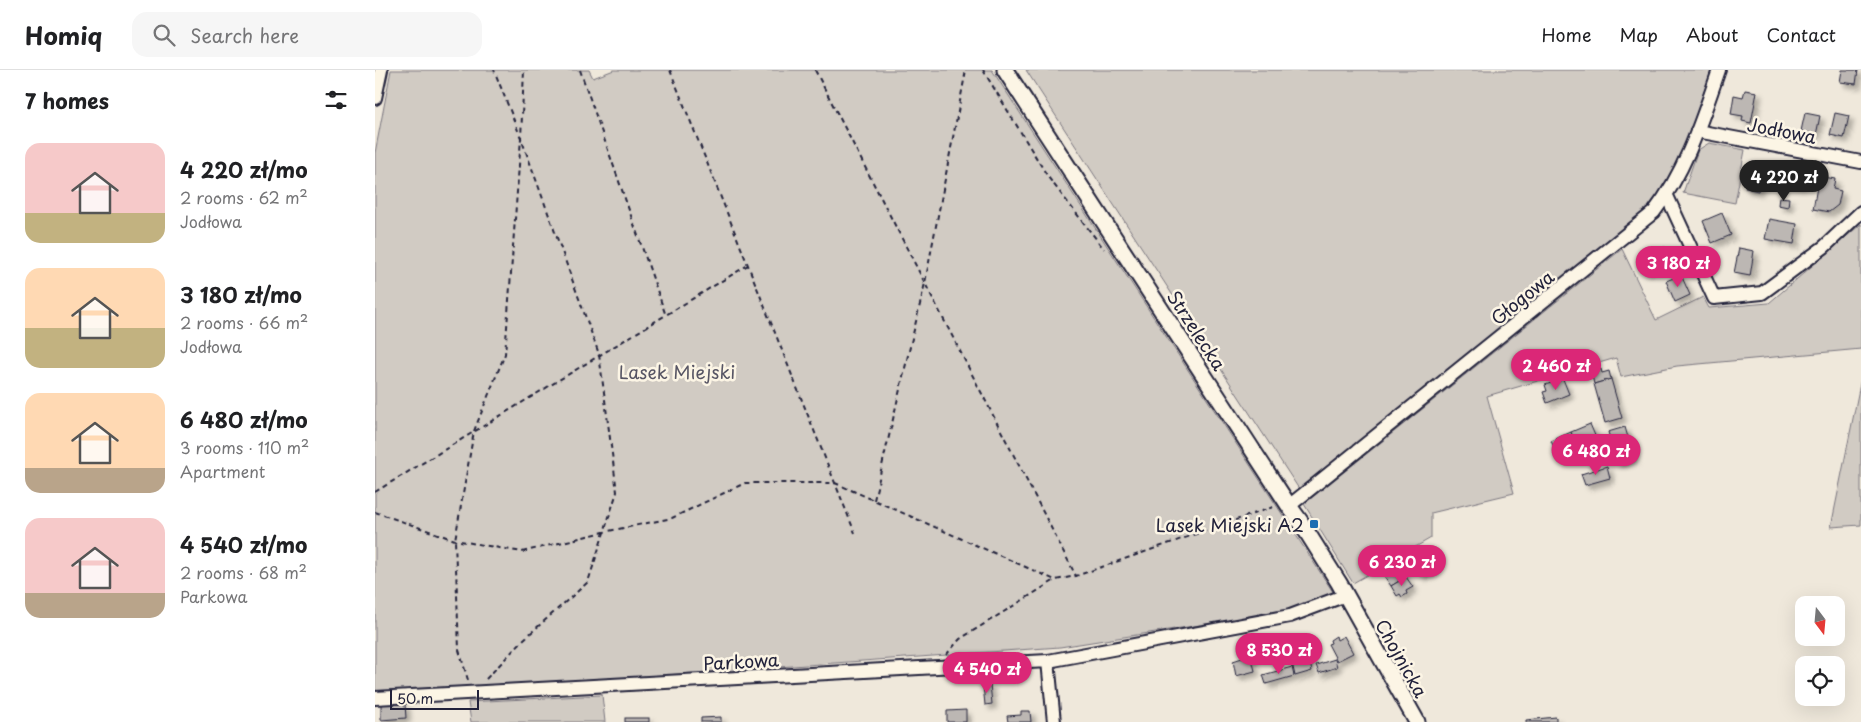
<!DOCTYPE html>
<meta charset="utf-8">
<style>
:root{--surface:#fff;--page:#f6f6f6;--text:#202124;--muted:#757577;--line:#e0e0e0;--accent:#db2777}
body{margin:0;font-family:"Playpen Sans",sans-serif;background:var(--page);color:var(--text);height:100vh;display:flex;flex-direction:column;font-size:19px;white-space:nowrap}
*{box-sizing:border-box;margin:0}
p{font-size:16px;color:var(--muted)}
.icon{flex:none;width:28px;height:28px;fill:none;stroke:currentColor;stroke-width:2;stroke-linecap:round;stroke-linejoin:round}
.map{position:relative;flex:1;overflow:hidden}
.drawer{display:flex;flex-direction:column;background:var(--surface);width:375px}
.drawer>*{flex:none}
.needle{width:32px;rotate:164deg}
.buttons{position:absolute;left:1420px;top:526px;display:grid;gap:10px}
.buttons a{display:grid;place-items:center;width:50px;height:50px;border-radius:10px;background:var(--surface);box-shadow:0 5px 20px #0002;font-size:25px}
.scale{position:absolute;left:15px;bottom:12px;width:89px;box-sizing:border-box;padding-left:5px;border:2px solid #22223b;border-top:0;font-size:14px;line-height:18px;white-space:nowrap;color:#22223b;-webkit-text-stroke:4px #fcf5e5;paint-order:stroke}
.price{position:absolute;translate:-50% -42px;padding:0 11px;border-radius:18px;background:var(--accent);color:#fff;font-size:16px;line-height:32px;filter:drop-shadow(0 1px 2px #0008)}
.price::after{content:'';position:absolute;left:50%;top:30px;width:15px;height:11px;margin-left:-8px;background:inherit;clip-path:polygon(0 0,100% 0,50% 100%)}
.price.selected{background:#222;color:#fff}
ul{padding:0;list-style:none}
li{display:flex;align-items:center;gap:15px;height:125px;padding:0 25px}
li span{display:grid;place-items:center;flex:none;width:140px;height:100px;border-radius:15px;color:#555}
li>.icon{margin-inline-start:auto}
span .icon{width:60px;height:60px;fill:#fffc;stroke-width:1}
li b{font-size:21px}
h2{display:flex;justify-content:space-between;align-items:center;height:60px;padding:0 25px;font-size:21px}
header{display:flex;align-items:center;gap:30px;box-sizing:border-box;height:70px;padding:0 25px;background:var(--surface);border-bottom:1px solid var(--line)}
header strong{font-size:24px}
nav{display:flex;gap:28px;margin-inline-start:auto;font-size:18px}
.search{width:350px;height:45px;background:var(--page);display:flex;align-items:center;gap:12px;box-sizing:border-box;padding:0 18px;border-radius:15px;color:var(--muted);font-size:19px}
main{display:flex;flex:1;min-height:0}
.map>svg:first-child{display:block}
</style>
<header>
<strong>Homiq</strong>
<div class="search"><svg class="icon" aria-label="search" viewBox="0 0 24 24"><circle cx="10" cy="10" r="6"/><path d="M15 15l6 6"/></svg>Search here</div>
<nav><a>Home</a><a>Map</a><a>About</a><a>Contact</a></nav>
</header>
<main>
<section class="drawer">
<h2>7 homes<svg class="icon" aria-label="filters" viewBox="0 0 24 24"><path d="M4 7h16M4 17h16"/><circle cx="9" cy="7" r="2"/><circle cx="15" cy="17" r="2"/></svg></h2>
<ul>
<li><span style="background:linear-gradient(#f6c9c9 70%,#c2b280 0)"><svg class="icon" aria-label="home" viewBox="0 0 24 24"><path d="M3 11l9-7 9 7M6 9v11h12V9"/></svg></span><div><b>4 220 zł/mo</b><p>2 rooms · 62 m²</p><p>Jodłowa</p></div></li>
<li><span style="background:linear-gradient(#ffd9b3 60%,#c2b280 0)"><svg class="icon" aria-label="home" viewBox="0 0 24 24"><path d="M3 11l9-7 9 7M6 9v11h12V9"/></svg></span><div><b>3 180 zł/mo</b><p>2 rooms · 66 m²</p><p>Jodłowa</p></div></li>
<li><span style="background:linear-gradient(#ffd9b3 75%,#b9a48a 0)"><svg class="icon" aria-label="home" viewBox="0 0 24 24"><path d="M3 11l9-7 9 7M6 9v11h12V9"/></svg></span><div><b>6 480 zł/mo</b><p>3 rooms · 110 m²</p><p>Apartment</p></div></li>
<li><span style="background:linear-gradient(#f6c9c9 75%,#b9a48a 0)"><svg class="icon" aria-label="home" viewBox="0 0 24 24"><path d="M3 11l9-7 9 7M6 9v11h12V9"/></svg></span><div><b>4 540 zł/mo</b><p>2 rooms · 68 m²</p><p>Parkowa</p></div></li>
</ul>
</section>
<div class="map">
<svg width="1486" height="652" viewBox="0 0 1486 652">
<defs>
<filter id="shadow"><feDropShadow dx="4.5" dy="4.5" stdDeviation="2.5" flood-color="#0004"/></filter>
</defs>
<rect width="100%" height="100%" fill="#efe8db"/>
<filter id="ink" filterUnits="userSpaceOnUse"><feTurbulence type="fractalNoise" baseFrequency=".02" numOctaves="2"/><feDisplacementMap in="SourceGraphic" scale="10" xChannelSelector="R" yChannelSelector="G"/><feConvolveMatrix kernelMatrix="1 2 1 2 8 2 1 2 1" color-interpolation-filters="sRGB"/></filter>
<g filter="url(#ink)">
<g fill="#d1cbc3" stroke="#7a767f">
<path d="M16 0H214L218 8 239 0H617L960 525 914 541 685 577 93 619 0 621V83Z"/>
<path d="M651 0H1341L1314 63 1297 110 1279 139 924 419Z"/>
<path d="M1334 73 1370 80 1360 133 1308 123 1323 80Z"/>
<path d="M1486 154V279L1302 296 1246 307 1241 288 1112 326 1139 423 1056 443V468L978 513 929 434 1247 179 1281 250 1328 227 1334 238 1394 233Z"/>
<path d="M1486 309V455L1456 457Z"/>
<path d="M227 625 230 652H96L93 632Z"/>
</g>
<g fill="#bcb7b3" stroke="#22223b" filter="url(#shadow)">
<path d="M1467 0H1483L1481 14 1465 12Z"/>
<path d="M1370 20 1382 22 1376 53 1367 51 1368 46 1356 44 1359 25 1368 27Z"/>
<path d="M1430 43 1445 46 1441 65 1426 61Z"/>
<path d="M1460 43 1474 46 1469 68 1455 65Z"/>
<path d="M1375 92 1388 94 1387 100 1391 101 1389 112H1385L1383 121 1370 118Z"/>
<path d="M1407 99 1429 101 1426 115 1410 112 1411 110 1406 109Z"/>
<path d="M1444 106 1460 109 1458 119 1466 121 1463 135 1454 142 1438 139Z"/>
<path d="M1404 127 1414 128 1413 137 1403 135Z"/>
<path d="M1347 143 1356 165 1337 173 1328 151Z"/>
<path d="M1394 149 1422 154 1419 174 1390 169Z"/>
<path d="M1290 177 1295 189 1271 200 1266 187Z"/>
<path d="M1364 178 1379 181 1375 206 1359 203Z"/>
<path d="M1306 205 1315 225 1300 232 1291 211Z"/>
<path d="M1226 299 1227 303 1234 301 1236 309 1219 314 1216 302Z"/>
<path d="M1188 309 1194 324 1172 333 1168 322 1172 321 1170 315Z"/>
<path d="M1236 309 1247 348 1230 353 1219 314Z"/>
<path d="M1215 354 1221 368 1201 376 1196 362Z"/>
<path d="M1250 357 1259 389 1242 393 1233 362Z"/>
<path d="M1196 362 1201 376 1182 384 1176 371Z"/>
<path d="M1232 396 1235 408 1210 415 1206 404Z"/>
<path d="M1049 481 1053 488 1040 495 1036 488Z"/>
<path d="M1053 488 1059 499 1046 506 1040 495Z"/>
<path d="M1025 497 1031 507 1016 516 1009 506 1013 504 1012 501 1017 498 1018 501Z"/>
<path d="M1031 507 1038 517 1031 521 1032 524 1027 527 1025 524 1022 526 1016 516Z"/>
<path d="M961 566 962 570 969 566 978 583 962 591 953 574 956 573 955 570Z"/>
<path d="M916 568 920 582 913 584 909 570Z"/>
<path d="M931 580 937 601 920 606 915 584Z"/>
<path d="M876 585 880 601 861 606 858 591Z"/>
<path d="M960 589 962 597 944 603 941 595Z"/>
<path d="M917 597 919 606 891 614 888 605Z"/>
<path d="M615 614 617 634 610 635 608 615Z"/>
<path d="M17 632V634H30L31 648 6 650V633Z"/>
<path d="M591 640V652H572V641Z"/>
<path d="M646 641H655L656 652H633L632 646 646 645Z"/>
<path d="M346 647V652H326V648Z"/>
<path d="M1181 647V652H1151V650Z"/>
<rect x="250" y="648" width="24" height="4"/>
</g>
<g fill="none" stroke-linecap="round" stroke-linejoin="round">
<g stroke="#22223b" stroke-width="16">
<g id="minor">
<path d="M0 28 6 0"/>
<path d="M1322 61 1486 92"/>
<path d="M1292 126 1339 228 1387 223 1449 177 1486 142"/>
<path d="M914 436 1279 142C1311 101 1327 49 1344 0"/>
<path d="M673 591 915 546 971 525"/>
<path d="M0 628 673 591 679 652"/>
</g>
</g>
<g stroke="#22223b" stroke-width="19">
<path id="tertiary" d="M630 0 914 436 925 451 964 513 1042 652"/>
</g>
<g stroke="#22223b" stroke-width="2" stroke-dasharray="5 4" stroke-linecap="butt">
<path d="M205 0 290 243"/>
<path d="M295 0 480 463"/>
<path d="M440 0 701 506 898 437"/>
<path d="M608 0 673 107 729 179"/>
<path d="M0 422 373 195"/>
<path d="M499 430 550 213 591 0"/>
<path d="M0 442 80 470 147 482 229 462 297 448 370 413H460L680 510"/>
<path d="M571 585 585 569 680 510 701 506"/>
<path d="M111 609 149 569 213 512 242 422 224 284 146 68 119 0"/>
<path d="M93 610 84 580 80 470 99 361 130 284 146 68 149 0"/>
</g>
<use href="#minor" stroke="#fcf5e5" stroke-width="12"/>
<use href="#tertiary" stroke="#fcf5e5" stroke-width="15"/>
</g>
</g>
<rect fill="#1f6fb2" stroke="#fcf5e5" stroke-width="2" x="934" y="449" width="10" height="10" rx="2.5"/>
<g text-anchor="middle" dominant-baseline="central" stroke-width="5" stroke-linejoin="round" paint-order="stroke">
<g font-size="18" fill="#22223b" stroke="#fcf5e5">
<text transform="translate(1407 60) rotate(11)">Jodłowa</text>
<text transform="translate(1147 227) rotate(-39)">Głogowa</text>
<text transform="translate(822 260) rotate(57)">Strzelecka</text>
<text transform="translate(1027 588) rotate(61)">Chojnicka</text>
<text transform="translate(366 591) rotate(-3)">Parkowa</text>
</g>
<g font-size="18" fill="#575564" stroke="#fcf5e5">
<text x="302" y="301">Lasek Miejski</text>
</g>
<g font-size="18" fill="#22223b" stroke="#fcf5e5" text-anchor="end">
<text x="929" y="454">Lasek Miejski A2</text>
</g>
</g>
</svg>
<div class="buttons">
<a><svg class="needle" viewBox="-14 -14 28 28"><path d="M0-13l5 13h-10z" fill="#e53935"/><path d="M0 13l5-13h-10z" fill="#757577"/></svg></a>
<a><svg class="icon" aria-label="locate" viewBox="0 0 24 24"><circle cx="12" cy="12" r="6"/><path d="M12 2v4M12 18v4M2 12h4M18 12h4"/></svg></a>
</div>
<div class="scale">50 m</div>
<b class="price selected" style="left:1409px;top:132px">4 220 zł</b>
<b class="price" style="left:1303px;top:218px">3 180 zł</b>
<b class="price" style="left:1181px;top:321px">2 460 zł</b>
<b class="price" style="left:1221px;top:406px">6 480 zł</b>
<b class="price" style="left:1027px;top:517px">6 230 zł</b>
<b class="price" style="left:904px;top:605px">8 530 zł</b>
<b class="price" style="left:612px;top:624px">4 540 zł</b>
</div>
</main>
